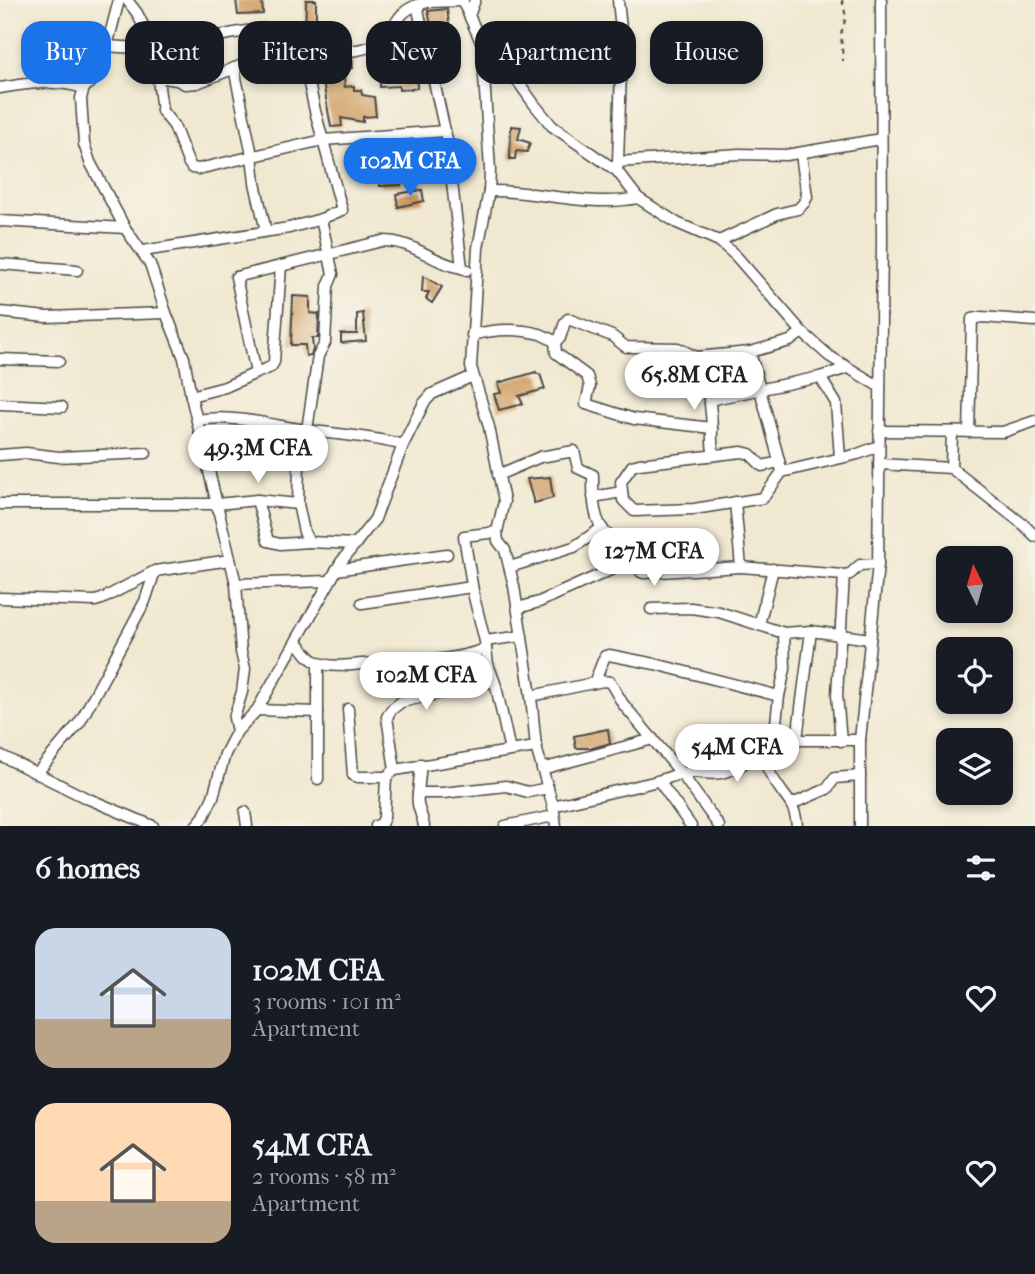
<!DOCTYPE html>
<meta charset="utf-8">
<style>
:root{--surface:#171b24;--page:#242831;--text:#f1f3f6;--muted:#9ea1a6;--accent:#1a73e8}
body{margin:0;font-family:"IM FELL French Canon",serif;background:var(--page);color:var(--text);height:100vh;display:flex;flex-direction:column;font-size:26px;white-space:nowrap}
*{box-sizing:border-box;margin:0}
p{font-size:23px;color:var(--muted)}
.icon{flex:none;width:38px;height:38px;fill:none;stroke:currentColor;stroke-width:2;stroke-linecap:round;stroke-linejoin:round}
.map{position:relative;height:826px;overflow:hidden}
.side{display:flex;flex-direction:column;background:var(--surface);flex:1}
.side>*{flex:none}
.hud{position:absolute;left:21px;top:21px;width:994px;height:63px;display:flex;gap:14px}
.needle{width:46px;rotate:355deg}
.tools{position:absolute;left:936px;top:546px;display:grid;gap:14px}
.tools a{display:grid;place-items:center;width:77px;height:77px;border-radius:14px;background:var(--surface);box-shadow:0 4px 10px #0003;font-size:35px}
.price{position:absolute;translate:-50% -60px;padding:0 16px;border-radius:24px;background:#fff;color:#222;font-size:23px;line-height:46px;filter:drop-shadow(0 2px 4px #0008)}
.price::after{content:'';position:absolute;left:50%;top:42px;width:21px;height:16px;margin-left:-10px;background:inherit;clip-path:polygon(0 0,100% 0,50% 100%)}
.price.current{background:var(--accent);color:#fff}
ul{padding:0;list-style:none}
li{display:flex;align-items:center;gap:21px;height:175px;padding:0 35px}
li span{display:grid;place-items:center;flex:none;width:196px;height:140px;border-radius:21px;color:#555}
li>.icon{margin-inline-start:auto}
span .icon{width:84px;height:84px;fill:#fffc;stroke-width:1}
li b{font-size:30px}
h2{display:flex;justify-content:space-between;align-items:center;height:84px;padding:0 35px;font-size:30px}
.tag{padding:0 24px;border-radius:21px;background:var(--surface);box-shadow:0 4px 10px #0003;font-size:24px;line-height:63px}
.tag.current{background:var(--accent);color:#fff}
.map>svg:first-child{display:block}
</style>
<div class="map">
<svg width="1035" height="826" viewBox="0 0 1035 826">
<rect width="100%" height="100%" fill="#f7f3e8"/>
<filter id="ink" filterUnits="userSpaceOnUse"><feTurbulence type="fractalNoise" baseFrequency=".0143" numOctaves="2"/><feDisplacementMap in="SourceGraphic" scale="14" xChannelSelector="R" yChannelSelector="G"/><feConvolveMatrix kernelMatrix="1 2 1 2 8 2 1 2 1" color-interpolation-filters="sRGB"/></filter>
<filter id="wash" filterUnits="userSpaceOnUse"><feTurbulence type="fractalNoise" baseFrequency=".00686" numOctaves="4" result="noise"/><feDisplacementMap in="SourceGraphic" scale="28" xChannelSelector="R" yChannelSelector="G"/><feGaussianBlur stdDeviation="1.57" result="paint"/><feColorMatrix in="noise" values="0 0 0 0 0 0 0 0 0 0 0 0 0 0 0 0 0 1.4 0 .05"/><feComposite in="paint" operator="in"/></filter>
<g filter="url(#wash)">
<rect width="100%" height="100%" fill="#f0e8d0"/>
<g id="blocks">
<g fill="#cf9d62">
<path d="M236 0H262L263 14 238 15Z"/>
<path d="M306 0H316V22H325V30L333 29 335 41 351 40V43L307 44 305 38Z"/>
<path d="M447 9 450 31 442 33V28L438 29V24L431 25 428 11Z"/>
<path d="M414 46 417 88 399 90V86L380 87V55H384L385 49Z"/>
<path d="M352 58 353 68 343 69 345 87 354 86V90H361L362 95 374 97 376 116 363 117V122L341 118 342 126 331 127 320 65 330 64V59Z"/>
<path d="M511 126 521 127 518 139 530 143 527 152 516 151 515 159H510Z"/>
<path d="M381 170 400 171 401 185 380 186Z"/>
<path d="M422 190 424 201 398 207 396 194Z"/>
<path d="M423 276 442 287 432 303 426 299 429 292H422Z"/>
<path d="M293 296 310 297V313L319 314 318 338H312L313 349 311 355 306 356 305 345H291Z"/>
<path d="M363 313 366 341 341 343V334H357V314Z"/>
<path d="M536 372 537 374H540L545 389 519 396 523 404 499 410 494 394 501 393 498 383Z"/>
<path d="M550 477 553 498 534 503 527 479Z"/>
<path d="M608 729 610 743 593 748H576L574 736Z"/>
</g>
</g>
</g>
<g filter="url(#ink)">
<use href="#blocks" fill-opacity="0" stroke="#494744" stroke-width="2"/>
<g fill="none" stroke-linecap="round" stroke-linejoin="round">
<g stroke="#494744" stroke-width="13">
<g id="street">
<path d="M127 0 137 13 154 47 162 111 174 126 188 162 192 168 198 169 323 140 445 131"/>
<path d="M462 0 482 44 490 170 489 191 478 248 471 367 489 427 504 501 497 532 498 541 505 550 514 586 531 696 536 747 553 806 556 826"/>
<path d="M463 1 428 2 417 5 447 140 462 268 467 270"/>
<path d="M470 13 475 0"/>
<path d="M482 44 497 52 534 104 552 126 617 171 638 198 677 223 719 241 736 256 802 332 829 356 880 387"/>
<path d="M234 68 252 155 255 183 266 231"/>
<path d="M42 81 83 54 107 46 119 0"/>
<path d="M0 88C30 83 55 79 84 88"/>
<path d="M618 162 622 39 618 0"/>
<path d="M617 171 618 162 739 154 786 155 881 139"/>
<path d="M489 191C538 190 588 208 638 198"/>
<path d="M321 219 333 274 328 286 325 343 318 356 307 430 299 463 298 504 304 532 309 542 356 544"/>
<path d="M0 221 125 228"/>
<path d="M719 241 777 214 798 209 804 203 807 197 801 154"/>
<path d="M143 251 289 228 321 219 342 210 315 111 302 52 255 60 197 83 185 84 177 80 157 77"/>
<path d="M0 264 77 270"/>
<path d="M0 312 46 317 166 313"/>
<path d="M472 335C494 329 517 328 540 334 545 336 550 339 555 341L560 338 565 322 568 319 612 336 626 347 678 348 696 357 750 352 790 341 802 332"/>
<path d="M555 341 556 353 587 376 590 386 586 404 634 419 712 428"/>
<path d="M750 352 781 468"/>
<path d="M696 357C707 376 711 406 712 428 712 438 711 445 714 455"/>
<path d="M0 359 59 361"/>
<path d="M256 373 271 367 274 362 281 266"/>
<path d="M820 377 836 403 840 458"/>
<path d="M191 396 225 387 256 373 236 277 382 241C416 241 429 262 462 268"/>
<path d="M709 400 820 377 847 368"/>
<path d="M0 404 62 407"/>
<path d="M197 420C233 414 270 425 306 430 339 435 371 436 403 445"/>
<path d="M879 431 1003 432 1035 421"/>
<path d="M969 432 972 319 981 317 1035 321"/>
<path d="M0 455 26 453 59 457 146 453"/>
<path d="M779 462 762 466 750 454 742 452 639 464 632 466 621 482 623 500 634 511 694 509 763 498 782 472 858 454 879 446"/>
<path d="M879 464 951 468 1024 525 1035 536"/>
<path d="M951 468 952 432"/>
<path d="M498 475 540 457 574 451 578 468 593 475C593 494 592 523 609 536 614 540 620 540 625 542L641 572 644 573 741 567 735 502"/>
<path d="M593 497 622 492"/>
<path d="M257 500 268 541 280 544 309 542"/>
<path d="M0 504H217L257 500 298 504"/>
<path d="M497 532 464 536 474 597 485 641 488 664 496 686 510 751 536 747"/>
<path d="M510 567 574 547 602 528"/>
<path d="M741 567 844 575 850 574 860 565 878 564"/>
<path d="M336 570 447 554"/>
<path d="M236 584 329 581"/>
<path d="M0 598 95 601 102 599 155 571 230 560"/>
<path d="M362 603 472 587"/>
<path d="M518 608 539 602 633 560"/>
<path d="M651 609 691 608 719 612 784 633 811 631 870 639"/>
<path d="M759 625 773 569"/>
<path d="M297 641C303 649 309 660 319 663 333 668 349 665 362 664 404 662 446 663 486 649"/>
<path d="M485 641 522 636"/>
<path d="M594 683 605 656 609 655 655 664 779 696"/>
<path d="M531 696 603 681 610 682 623 704 681 773 719 826"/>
<path d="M348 709 353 775 358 777H386"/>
<path d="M257 710 318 712"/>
<path d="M237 731 234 718 242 692 245 669 241 652 236 584 191 396 184 358 166 313 150 264 125 228 90 162 84 144 81 98 84 88 92 81 107 46C127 48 147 48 168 46 191 44 281 17 296 34L302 52C327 49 363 57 383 39 397 26 396 13 417 5"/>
<path d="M797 739 811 631"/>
<path d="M774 740 779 696 785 669 784 633"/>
<path d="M841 741 837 695 844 575"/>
<path d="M759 751C765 763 770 775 778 786 789 803 795 804 797 826"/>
<path d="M0 755 84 797 153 826"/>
<path d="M421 764 418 793H443L506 786 528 792 548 788"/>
<path d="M542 769 653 739"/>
<path d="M395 770 387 717 391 710 401 702 494 681"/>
<path d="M37 773 80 722 145 601 155 571"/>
<path d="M318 779V663"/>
<path d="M659 781 691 826"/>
<path d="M418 793C416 809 422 812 424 826"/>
<path d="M792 804 827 789 835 778 860 776"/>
<path d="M553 806C587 797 623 790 657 781 666 779 674 775 683 773 698 770 711 777 725 772 746 767 756 749 774 740H860"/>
<path d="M245 812 247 826"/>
<path d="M196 826 204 816 213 797 225 754 237 731 257 710 341 562 375 519 403 445 424 403 432 394 473 376"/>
<path d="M376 826 381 824 384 818 386 777 395 770 510 751"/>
<path d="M505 826 554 816"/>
<path d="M860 826V740L878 564 882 244 881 0"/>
</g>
</g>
<path stroke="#494744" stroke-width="2" stroke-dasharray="5 5" stroke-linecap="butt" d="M842 0 846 17 841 34 843 61"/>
<use href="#street" stroke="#fff" stroke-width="10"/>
</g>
</g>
</svg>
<div class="tools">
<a><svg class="needle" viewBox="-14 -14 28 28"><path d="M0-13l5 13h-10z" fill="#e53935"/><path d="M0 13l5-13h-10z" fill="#9ea1a6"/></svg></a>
<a><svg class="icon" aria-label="locate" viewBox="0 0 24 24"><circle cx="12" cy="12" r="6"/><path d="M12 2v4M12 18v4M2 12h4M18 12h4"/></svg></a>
<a><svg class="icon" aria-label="layers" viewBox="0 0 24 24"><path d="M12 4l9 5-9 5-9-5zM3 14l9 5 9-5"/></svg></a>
</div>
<b class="price current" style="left:410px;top:198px">102M CFA</b>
<b class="price" style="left:694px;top:412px">65.8M CFA</b>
<b class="price" style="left:258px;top:485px">49.3M CFA</b>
<b class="price" style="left:654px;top:588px">127M CFA</b>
<b class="price" style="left:426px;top:712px">102M CFA</b>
<b class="price" style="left:737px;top:784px">54M CFA</b>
<div class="hud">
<a class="tag current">Buy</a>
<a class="tag">Rent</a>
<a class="tag">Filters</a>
<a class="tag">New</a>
<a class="tag">Apartment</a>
<a class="tag">House</a>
</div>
</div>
<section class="side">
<h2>6 homes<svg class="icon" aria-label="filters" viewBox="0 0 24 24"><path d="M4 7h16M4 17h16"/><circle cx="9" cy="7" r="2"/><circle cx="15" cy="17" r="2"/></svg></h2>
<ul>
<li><span style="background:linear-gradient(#c9d6e8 65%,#b9a48a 0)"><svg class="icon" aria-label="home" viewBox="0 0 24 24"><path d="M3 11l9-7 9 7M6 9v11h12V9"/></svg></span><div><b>102M CFA</b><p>3 rooms · 101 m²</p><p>Apartment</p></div><svg class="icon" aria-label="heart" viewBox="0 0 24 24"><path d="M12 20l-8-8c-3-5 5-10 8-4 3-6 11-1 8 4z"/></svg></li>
<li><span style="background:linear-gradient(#ffd9b3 70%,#b9a48a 0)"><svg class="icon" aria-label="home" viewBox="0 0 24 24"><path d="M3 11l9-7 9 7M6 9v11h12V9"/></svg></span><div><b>54M CFA</b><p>2 rooms · 58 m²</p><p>Apartment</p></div><svg class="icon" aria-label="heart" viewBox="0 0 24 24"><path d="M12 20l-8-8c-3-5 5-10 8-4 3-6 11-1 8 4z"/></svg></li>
</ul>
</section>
